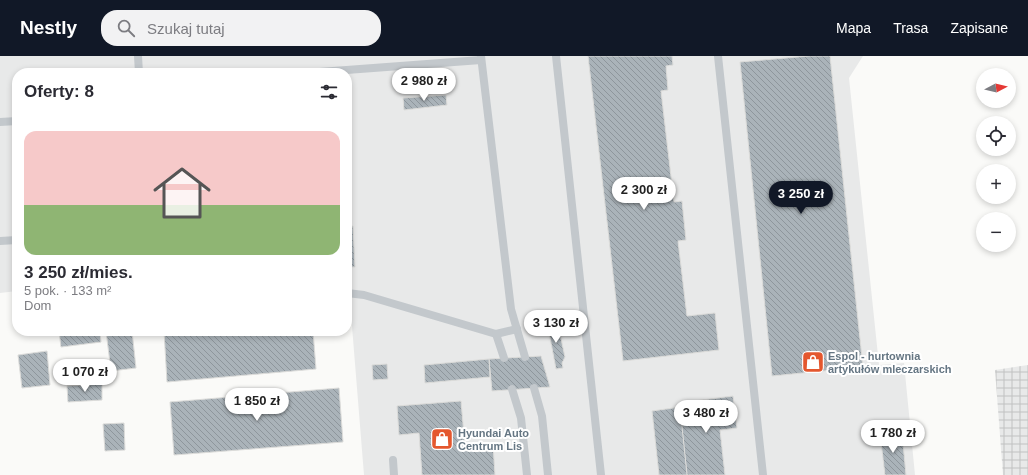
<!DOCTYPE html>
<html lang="pl">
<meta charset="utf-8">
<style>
:root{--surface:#fff;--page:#f2f2f3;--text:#2b2b33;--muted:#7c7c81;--line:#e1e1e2;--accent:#111827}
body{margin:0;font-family:Arial,sans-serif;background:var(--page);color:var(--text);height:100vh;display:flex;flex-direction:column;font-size:15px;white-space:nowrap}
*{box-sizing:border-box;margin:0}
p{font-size:13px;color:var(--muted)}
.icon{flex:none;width:22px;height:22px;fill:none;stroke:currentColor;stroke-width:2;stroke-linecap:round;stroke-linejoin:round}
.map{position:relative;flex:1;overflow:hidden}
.drawer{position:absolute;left:12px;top:12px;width:340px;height:268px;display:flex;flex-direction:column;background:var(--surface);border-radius:16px;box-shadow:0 2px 6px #0003}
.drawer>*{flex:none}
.needle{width:26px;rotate:83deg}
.fabs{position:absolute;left:976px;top:12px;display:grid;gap:8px}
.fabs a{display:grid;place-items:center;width:40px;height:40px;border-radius:50%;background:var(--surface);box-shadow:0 2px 6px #0003;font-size:20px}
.price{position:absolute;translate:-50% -34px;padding:0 9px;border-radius:14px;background:#fff;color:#222;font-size:13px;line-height:26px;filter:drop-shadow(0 1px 2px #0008)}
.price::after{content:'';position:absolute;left:50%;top:24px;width:12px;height:9px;margin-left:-6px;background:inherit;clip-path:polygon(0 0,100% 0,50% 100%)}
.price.current{background:var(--accent);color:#fff}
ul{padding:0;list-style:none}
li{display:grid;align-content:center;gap:8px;height:212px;padding:0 12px}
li+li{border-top:1px solid var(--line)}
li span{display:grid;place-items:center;height:124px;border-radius:12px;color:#555}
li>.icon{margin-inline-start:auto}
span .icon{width:72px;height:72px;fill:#fffc;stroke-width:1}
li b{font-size:17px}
h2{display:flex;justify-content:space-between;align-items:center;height:48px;padding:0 12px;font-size:17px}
header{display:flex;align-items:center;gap:24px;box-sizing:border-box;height:56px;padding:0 20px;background:var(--accent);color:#fff}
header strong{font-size:19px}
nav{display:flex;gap:22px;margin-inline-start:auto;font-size:14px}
.search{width:280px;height:36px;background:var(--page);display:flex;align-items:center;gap:10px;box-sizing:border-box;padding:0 14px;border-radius:16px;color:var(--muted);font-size:15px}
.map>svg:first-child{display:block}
</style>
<header>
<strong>Nestly</strong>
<div class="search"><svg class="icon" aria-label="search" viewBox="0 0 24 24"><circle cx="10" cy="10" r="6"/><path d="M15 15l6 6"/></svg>Szukaj tutaj</div>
<nav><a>Mapa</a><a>Trasa</a><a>Zapisane</a></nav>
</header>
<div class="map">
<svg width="1028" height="419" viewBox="0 0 1028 419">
<defs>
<pattern id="industrial-grid" width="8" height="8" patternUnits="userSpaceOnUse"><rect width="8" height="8" fill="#e8e9e9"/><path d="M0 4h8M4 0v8" fill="none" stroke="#c0c1c2"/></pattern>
<pattern id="building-back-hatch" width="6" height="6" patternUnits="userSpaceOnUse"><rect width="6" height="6" fill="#aab3b9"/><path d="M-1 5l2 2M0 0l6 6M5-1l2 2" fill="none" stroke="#8e969c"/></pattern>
</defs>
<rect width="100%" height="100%" fill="#fafaf8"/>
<path fill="#e8e9e9" d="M0 0H863L849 22 879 309 904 307 915 419H364L351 258H347V17H17V235L0 237Z"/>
<path fill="url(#industrial-grid)" d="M1028 309V419H1003L995 314Z"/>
<g fill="url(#building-back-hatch)" stroke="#dcdcda">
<path d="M588 0H672L673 9 666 10 668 34 661 35 674 146 682 145 686 184 678 185 687 260 715 257 719 294 623 305Z"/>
<path d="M809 0H830L863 311 772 320 740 6Z"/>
<path d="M446 39 447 49 404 54 403 42Z"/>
<path d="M347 170H353L355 211H347Z"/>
<path d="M557 264 565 301 562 307 563 312 556 313 547 266Z"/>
<path d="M59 275H100L101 286 61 291Z"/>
<path d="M106 275H132L136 312 111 315Z"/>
<path d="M164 275H313L316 313 167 326Z"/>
<path d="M47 295 50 329 22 332 18 299Z"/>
<path d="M541 300 550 331 492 335 489 303Z"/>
<path d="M489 303 490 321 425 327 424 309Z"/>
<path d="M387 308 388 323 373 324 372 309Z"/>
<path d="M102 328V344L68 346 67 330Z"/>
<path d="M339 332 343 386 174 399 170 346Z"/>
<path d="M733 340 737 372 720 374 725 419H687L679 347Z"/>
<path d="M461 345 465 390 493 388 495 419H422L419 377 399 379 397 350Z"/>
<path d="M680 351 687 419H659L652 355Z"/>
<path d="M124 367 125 394 105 395 103 368Z"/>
<path d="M902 376 906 419H885L880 378Z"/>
</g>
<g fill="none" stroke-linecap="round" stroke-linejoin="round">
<g stroke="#c3c8cc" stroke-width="8">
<path d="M138 0 139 17"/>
<path d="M481 0 511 253 525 301"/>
<path d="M556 0 601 419"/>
<path d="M718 0 763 419"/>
<path d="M306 17 481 4"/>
<path d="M0 66 17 65"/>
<path d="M0 185 17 184"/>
<path d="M347 237 364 239 496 278 517 273"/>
<path d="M496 278 504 302"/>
<path d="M534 332 542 360 548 419"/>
<path d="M512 333 521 362 527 419"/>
<path d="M393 404 394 419"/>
</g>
</g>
<defs>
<g id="shop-square" transform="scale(1.15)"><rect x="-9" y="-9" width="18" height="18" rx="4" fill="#e4572e" stroke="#fff"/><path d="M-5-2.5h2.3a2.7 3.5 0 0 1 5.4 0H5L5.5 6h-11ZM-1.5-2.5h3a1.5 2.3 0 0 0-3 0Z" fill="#fff"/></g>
</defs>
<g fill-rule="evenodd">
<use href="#shop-square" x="813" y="306"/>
<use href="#shop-square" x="442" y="383"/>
</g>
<g text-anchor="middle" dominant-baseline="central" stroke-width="4" stroke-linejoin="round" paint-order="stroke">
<g font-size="11" font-weight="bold" fill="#657683" stroke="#fff" text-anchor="start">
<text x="828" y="300">Espol - hurtownia<tspan x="828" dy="13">artykułów mleczarskich</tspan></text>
<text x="458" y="377">Hyundai Auto<tspan x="458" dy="13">Centrum Lis</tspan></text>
</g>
</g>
</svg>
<div class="fabs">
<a><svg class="needle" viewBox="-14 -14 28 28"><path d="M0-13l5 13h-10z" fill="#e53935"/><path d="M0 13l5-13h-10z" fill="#7c7c81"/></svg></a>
<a><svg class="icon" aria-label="locate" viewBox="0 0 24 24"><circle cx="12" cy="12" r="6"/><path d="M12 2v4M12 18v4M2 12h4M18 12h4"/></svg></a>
<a>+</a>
<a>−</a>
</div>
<b class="price" style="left:424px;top:46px">2 980 zł</b>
<b class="price" style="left:644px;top:155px">2 300 zł</b>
<b class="price current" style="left:801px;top:159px">3 250 zł</b>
<b class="price" style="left:556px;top:288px">3 130 zł</b>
<b class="price" style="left:85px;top:337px">1 070 zł</b>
<b class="price" style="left:257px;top:366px">1 850 zł</b>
<b class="price" style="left:706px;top:378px">3 480 zł</b>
<b class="price" style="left:893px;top:398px">1 780 zł</b>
<section class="drawer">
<h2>Oferty: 8<svg class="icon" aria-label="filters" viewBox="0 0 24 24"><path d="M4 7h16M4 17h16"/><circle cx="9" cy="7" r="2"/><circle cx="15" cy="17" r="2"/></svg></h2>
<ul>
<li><span style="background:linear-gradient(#f6c9c9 60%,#8fb573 0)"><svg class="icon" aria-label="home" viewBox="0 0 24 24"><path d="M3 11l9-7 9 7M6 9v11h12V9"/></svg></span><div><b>3 250 zł/mies.</b><p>5 pok. · 133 m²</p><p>Dom</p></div></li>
</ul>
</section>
</div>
